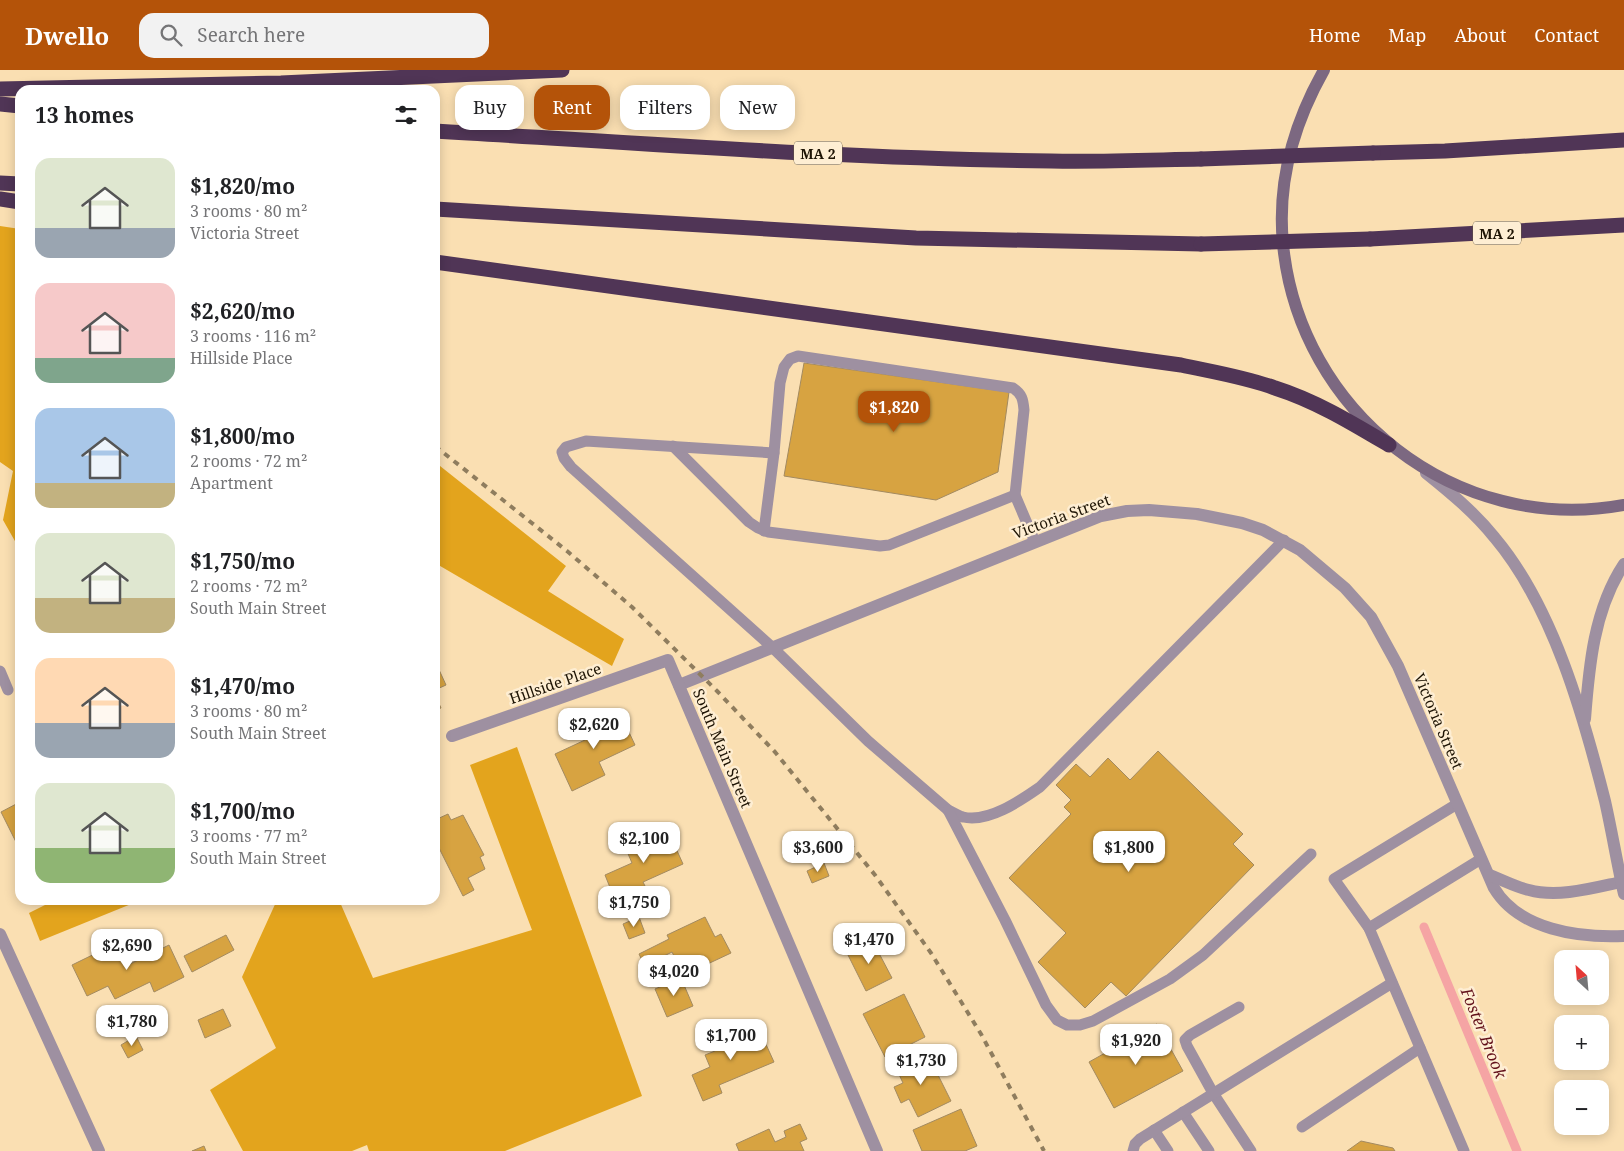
<!DOCTYPE html>
<meta charset="utf-8">
<style>
:root{--surface:#fff;--page:#f2f2f2;--text:#202124;--muted:#757577;--accent:#b45309}
body{margin:0;font-family:"Noto Serif",serif;background:var(--page);color:var(--text);height:100vh;display:flex;flex-direction:column;font-size:19px;white-space:nowrap}
*{box-sizing:border-box;margin:0}
p{font-size:16px;color:var(--muted)}
.icon{flex:none;width:28px;height:28px;fill:none;stroke:currentColor;stroke-width:2;stroke-linecap:round;stroke-linejoin:round}
.map{position:relative;flex:1;overflow:hidden}
.side{position:absolute;left:15px;top:15px;width:425px;height:820px;display:flex;flex-direction:column;background:var(--surface);border-radius:15px;box-shadow:0 2px 12px #0003}
.side>*{flex:none}
.banner{position:absolute;left:455px;top:15px;width:475px;height:45px;display:flex;gap:10px}
.needle{width:32px;rotate:334deg}
.fabs{position:absolute;left:1554px;top:880px;display:grid;gap:10px}
.fabs a{display:grid;place-items:center;width:55px;height:55px;border-radius:10px;background:var(--surface);box-shadow:0 2px 12px #0003;font-size:25px}
.price{position:absolute;translate:-50% -42px;padding:0 11px;border-radius:10px;background:#fff;color:#222;font-size:16px;line-height:32px;filter:drop-shadow(0 1px 2px #0008)}
.price::after{content:'';position:absolute;left:50%;top:30px;width:15px;height:11px;margin-left:-8px;background:inherit;clip-path:polygon(0 0,100% 0,50% 100%)}
.price.on{background:var(--accent);color:#fff}
ul{padding:0;list-style:none}
li{display:flex;align-items:center;gap:15px;height:125px;padding:0 20px}
li span{display:grid;place-items:center;flex:none;width:140px;height:100px;border-radius:15px;color:#555}
li>.icon{margin-inline-start:auto}
span .icon{width:60px;height:60px;fill:#fffc;stroke-width:1}
li b{font-size:21px}
h2{display:flex;justify-content:space-between;align-items:center;height:60px;padding:0 20px;font-size:21px}
.chip{padding:0 18px;border-radius:15px;background:var(--surface);box-shadow:0 2px 12px #0003;font-size:18px;line-height:45px}
.chip.on{background:var(--accent);color:#fff}
header{display:flex;align-items:center;gap:30px;box-sizing:border-box;height:70px;padding:0 25px;background:var(--accent);color:#fff}
header strong{font-size:24px}
nav{display:flex;gap:28px;margin-inline-start:auto;font-size:18px}
.search{width:350px;height:45px;background:var(--page);display:flex;align-items:center;gap:12px;box-sizing:border-box;padding:0 18px;border-radius:15px;color:var(--muted);font-size:19px}
.map>svg:first-child{display:block}
</style>
<header>
<strong>Dwello</strong>
<div class="search"><svg class="icon" aria-label="search" viewBox="0 0 24 24"><circle cx="10" cy="10" r="6"/><path d="M15 15l6 6"/></svg>Search here</div>
<nav><a>Home</a><a>Map</a><a>About</a><a>Contact</a></nav>
</header>
<div class="map">
<svg width="1624" height="1081" viewBox="0 0 1624 1081">
<rect width="100%" height="100%" fill="#fadfb2"/>
<g fill="#e3a41d">
<path d="M0 156 20 159V480L3 450 13 401 0 392Z"/>
<path d="M435 392 566 496 548 521 624 569 612 596 435 493Z"/>
<path d="M517 677 642 1026 505 1081H369L367 1075 352 1081H243L210 1020 276 978 242 907 277 830H339L373 908 532 860 470 695Z"/>
<path d="M55 830H141L40 871 29 843Z"/>
</g>
<g fill="none" stroke-linecap="round" stroke-linejoin="round">
<path stroke="#f5a4a4" stroke-width="9" d="M1424 857 1517 1081"/>
</g>
<g fill="#d7a341" stroke="#a38a60">
<path d="M804 293 1009 322 998 402 936 430 784 406Z"/>
<path d="M435 591 446 615 435 620Z"/>
<path d="M435 625 441 638 435 640Z"/>
<path d="M619 641 635 675 599 692 605 705 572 721 555 684 585 670 580 660Z"/>
<path d="M1158 681 1243 764 1233 774 1254 795 1126 926 1111 912 1085 938 1038 892 1066 863 1009 808 1071 744 1064 737 1071 730 1056 715 1076 694 1090 707 1108 688 1130 710Z"/>
<path d="M20 732V772L17 774 1 742Z"/>
<path d="M448 744 451 750 463 745 484 785 480 787 485 799 468 808 474 820 463 826 435 770V750Z"/>
<path d="M665 754 683 794 643 812 648 822 617 835 605 805 632 793 623 772Z"/>
<path d="M824 793 829 806 812 813 807 801Z"/>
<path d="M639 847 645 863 629 869 623 854Z"/>
<path d="M705 847 715 867 721 864 731 883 699 898 696 891 680 898 672 882 656 890 661 900 649 905 639 884 669 869 667 865Z"/>
<path d="M226 865 234 880 192 902 184 886Z"/>
<path d="M871 868 892 908 866 921 846 881Z"/>
<path d="M119 872 130 894 169 875 184 907 154 922 150 912 115 929 108 916 87 926 72 895Z"/>
<path d="M681 908 693 936 667 947 655 919Z"/>
<path d="M904 924 925 967 885 987 863 944Z"/>
<path d="M223 939 231 956 205 968 198 950Z"/>
<path d="M1157 954 1183 1001 1114 1038 1089 992Z"/>
<path d="M749 955 757 973 764 970 774 992 719 1015 722 1023 703 1031 692 1005 710 997 705 985 715 981 711 971Z"/>
<path d="M136 966 143 980 128 988 121 975Z"/>
<path d="M927 983 951 1031 918 1047 909 1029 901 1033 894 1017 903 1013 896 998Z"/>
<path d="M961 1039 977 1076 965 1081H922L913 1060Z"/>
<path d="M800 1054 807 1069 800 1072 804 1081H739L736 1074 769 1059 775 1072 786 1067 784 1061Z"/>
<path d="M1361 1071 1393 1078 1395 1081H1347Z"/>
<path d="M204 1076 206 1081H192Z"/>
</g>
<g fill="none" stroke-linecap="round" stroke-linejoin="round">
<g stroke="#9e90a1" stroke-width="11">
<path d="M673 376 749 452 758 458 768 462 880 476 889 475 1015 425"/>
<path d="M774 383 586 371 566 377 562 382 564 388 571 397 772 577 868 671 948 740C953 742 958 746 963 747 988 753 1020 731 1040 717L1284 470"/>
<path d="M764 461 774 383 780 313 784 297 790 289 798 286 1013 318C1022 324 1023 329 1024 340L1015 425 1035 472"/>
<path d="M0 601 8 620"/>
<path d="M1457 734 1334 809 1369 858 1481 789"/>
<path d="M948 740 1005 850 1046 935 1057 950 1067 955H1080L1093 951 1170 909 1203 885 1311 784"/>
<path d="M1369 858 1464 1081"/>
<path d="M1239 937 1190 965 1185 970 1187 976 1213 1023 1251 1081"/>
<path d="M1183 1042 1209 1081"/>
<path d="M1302 1057 1420 978"/>
<path d="M1154 1060 1168 1081"/>
<path d="M1133 1081 1135 1074 1140 1069 1392 913"/>
</g>
<g stroke="#9e90a1" stroke-width="12">
<path d="M679 615 1101 446 1127 441 1149 440 1197 444 1242 453 1263 460 1300 480 1345 518 1371 547 1398 596 1494 818C1519 860 1579 868 1624 866"/>
<path d="M452 666 668 590 877 1081"/>
<path d="M1489 805C1503 810 1515 817 1529 820 1558 828 1593 818 1621 812"/>
<path d="M0 864 99 1081"/>
</g>
<g stroke="#9e90a1" stroke-width="12">
<path d="M1426 403C1451 423 1475 443 1495 468 1553 537 1583 644 1605 731 1612 762 1617 793 1624 824"/>
<path d="M1585 649C1589 596 1594 539 1624 494"/>
</g>
<path stroke="#7c6881" stroke-width="12" d="M1324 0C1294 53 1277 112 1283 174 1299 342 1456 466 1624 435"/>
<g stroke="#503556" stroke-width="15">
<path d="M0 19 281 13 562 0"/>
<path d="M435 61C640 73 846 89 1051 91 1101 92 1151 90 1201 89"/>
<path d="M1373 83 1445 81 1624 70"/>
<path d="M0 113 20 114"/>
<path d="M0 129 20 132"/>
<path d="M435 139 916 168 1201 174"/>
<path d="M1370 169 1624 155"/>
<path d="M435 192 1181 295C1213 302 1245 307 1275 318 1316 331 1352 353 1389 375"/>
</g>
<g stroke="#8f7d5e" stroke-width="4" stroke-dasharray="6 6" stroke-linecap="butt">
<path d="M0 29 20 44"/>
<path d="M435 376 567 481 632 537 717 621 775 682 875 805 931 883 981 964 1044 1081"/>
</g>
<g stroke="#503556" stroke-width="15">
<path d="M0 34 20 36"/>
<path d="M1201 89 1373 83"/>
<path d="M1201 174 1370 169"/>
</g>
</g>
<g text-anchor="middle" dominant-baseline="central" stroke-width="5" stroke-linejoin="round" paint-order="stroke">
<g fill="#feeed3" stroke="#615542" stroke-width="1">
<rect x="794" y="71.5" width="48" height="23" rx="4"/>
<rect x="1473" y="151.5" width="48" height="23" rx="4"/>
</g>
<g font-size="14" font-weight="bold" fill="#1e1404">
<text x="818" y="83">MA 2</text>
<text x="1497" y="163">MA 2</text>
</g>
<g font-size="15" fill="#1e1404" stroke="#feeed3">
<text transform="translate(1061 446) rotate(-20)">Victoria Street</text>
<text transform="translate(555 613) rotate(-19)">Hillside Place</text>
<text transform="translate(1439 651) rotate(67)">Victoria Street</text>
<text transform="translate(723 678) rotate(67)">South Main Street</text>
</g>
<g font-size="16" font-style="italic" fill="#63111b" stroke="#feeed3">
<text transform="translate(1484 963) rotate(68)">Foster Brook</text>
</g>
</g>
</svg>
<div class="fabs">
<a><svg class="needle" viewBox="-14 -14 28 28"><path d="M0-13l5 13h-10z" fill="#e53935"/><path d="M0 13l5-13h-10z" fill="#757577"/></svg></a>
<a>+</a>
<a>−</a>
</div>
<b class="price on" style="left:894px;top:363px">$1,820</b>
<b class="price" style="left:594px;top:680px">$2,620</b>
<b class="price" style="left:644px;top:794px">$2,100</b>
<b class="price" style="left:818px;top:803px">$3,600</b>
<b class="price" style="left:1129px;top:803px">$1,800</b>
<b class="price" style="left:634px;top:858px">$1,750</b>
<b class="price" style="left:869px;top:895px">$1,470</b>
<b class="price" style="left:127px;top:901px">$2,690</b>
<b class="price" style="left:674px;top:927px">$4,020</b>
<b class="price" style="left:132px;top:977px">$1,780</b>
<b class="price" style="left:731px;top:991px">$1,700</b>
<b class="price" style="left:1136px;top:996px">$1,920</b>
<b class="price" style="left:921px;top:1016px">$1,730</b>
<div class="banner">
<a class="chip">Buy</a>
<a class="chip on">Rent</a>
<a class="chip">Filters</a>
<a class="chip">New</a>
</div>
<section class="side">
<h2>13 homes<svg class="icon" aria-label="filters" viewBox="0 0 24 24"><path d="M4 7h16M4 17h16"/><circle cx="9" cy="7" r="2"/><circle cx="15" cy="17" r="2"/></svg></h2>
<ul>
<li><span style="background:linear-gradient(#dfe7d0 70%,#9aa5b1 0)"><svg class="icon" aria-label="home" viewBox="0 0 24 24"><path d="M3 11l9-7 9 7M6 9v11h12V9"/></svg></span><div><b>$1,820/mo</b><p>3 rooms · 80 m²</p><p>Victoria Street</p></div></li>
<li><span style="background:linear-gradient(#f6c9c9 75%,#7fa58c 0)"><svg class="icon" aria-label="home" viewBox="0 0 24 24"><path d="M3 11l9-7 9 7M6 9v11h12V9"/></svg></span><div><b>$2,620/mo</b><p>3 rooms · 116 m²</p><p>Hillside Place</p></div></li>
<li><span style="background:linear-gradient(#a9c7e8 75%,#c2b280 0)"><svg class="icon" aria-label="home" viewBox="0 0 24 24"><path d="M3 11l9-7 9 7M6 9v11h12V9"/></svg></span><div><b>$1,800/mo</b><p>2 rooms · 72 m²</p><p>Apartment</p></div></li>
<li><span style="background:linear-gradient(#dfe7d0 65%,#c2b280 0)"><svg class="icon" aria-label="home" viewBox="0 0 24 24"><path d="M3 11l9-7 9 7M6 9v11h12V9"/></svg></span><div><b>$1,750/mo</b><p>2 rooms · 72 m²</p><p>South Main Street</p></div></li>
<li><span style="background:linear-gradient(#ffd9b3 65%,#9aa5b1 0)"><svg class="icon" aria-label="home" viewBox="0 0 24 24"><path d="M3 11l9-7 9 7M6 9v11h12V9"/></svg></span><div><b>$1,470/mo</b><p>3 rooms · 80 m²</p><p>South Main Street</p></div></li>
<li><span style="background:linear-gradient(#dfe7d0 65%,#8fb573 0)"><svg class="icon" aria-label="home" viewBox="0 0 24 24"><path d="M3 11l9-7 9 7M6 9v11h12V9"/></svg></span><div><b>$1,700/mo</b><p>3 rooms · 77 m²</p><p>South Main Street</p></div></li>
</ul>
</section>
</div>
